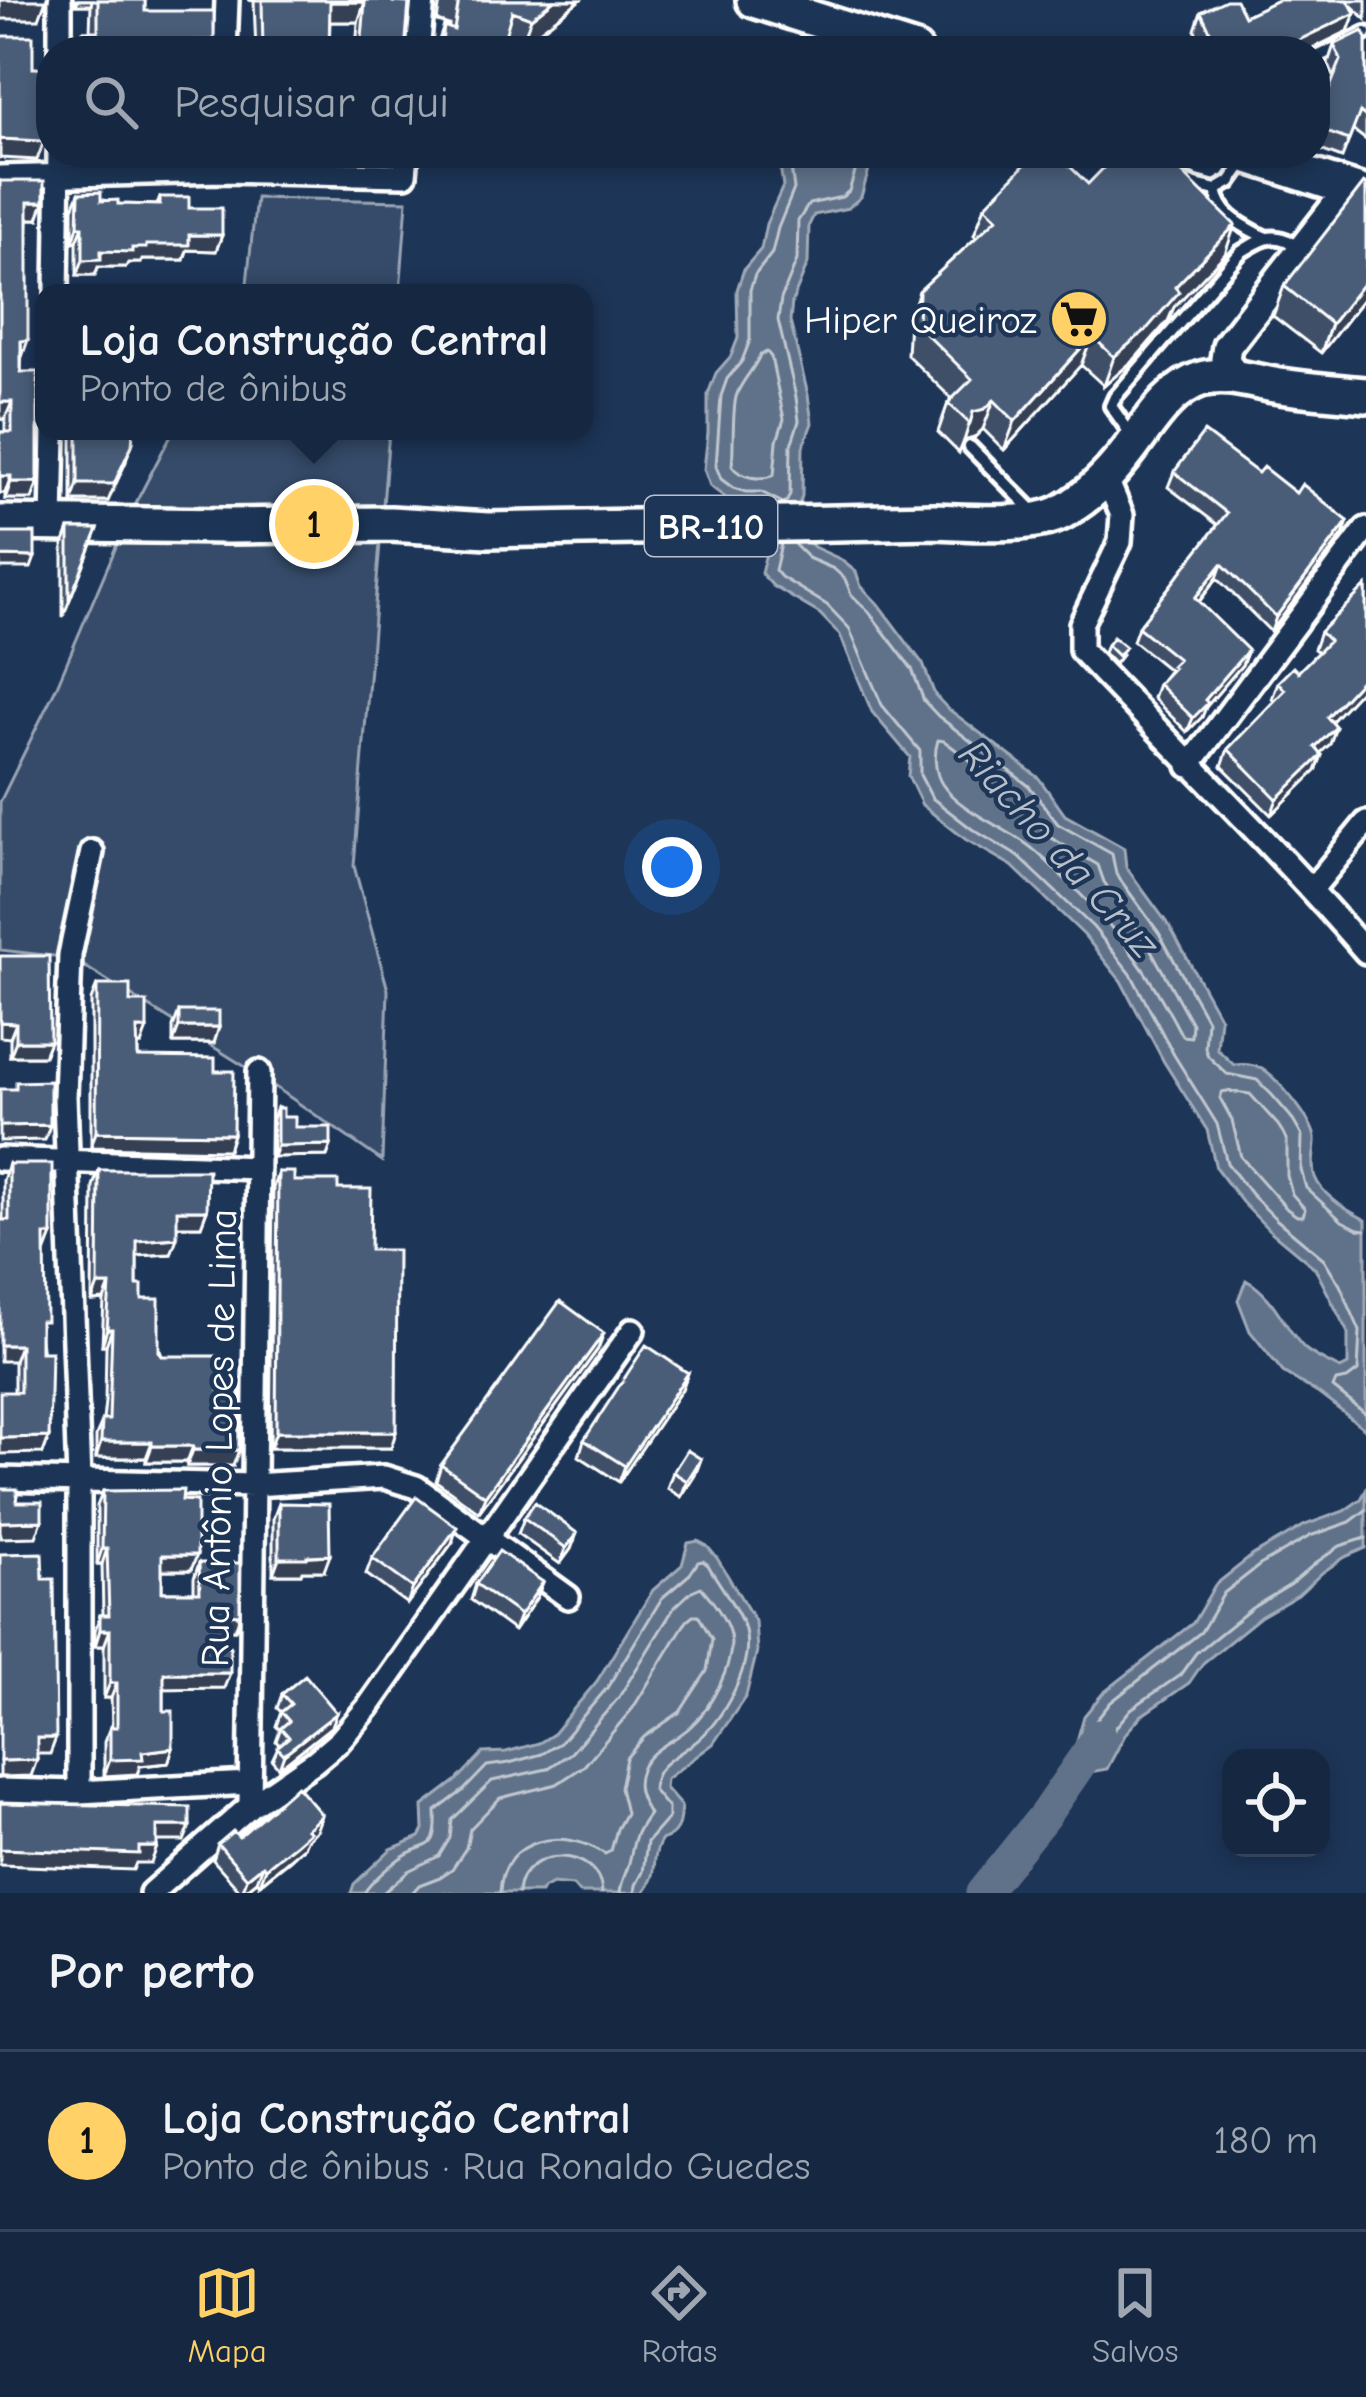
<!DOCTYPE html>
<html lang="pt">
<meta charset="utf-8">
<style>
:root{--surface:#162841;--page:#23344c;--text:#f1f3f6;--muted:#9ea6b1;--line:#35445a;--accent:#ffd166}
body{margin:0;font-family:"Comic Neue",sans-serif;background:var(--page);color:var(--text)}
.controls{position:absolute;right:36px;bottom:36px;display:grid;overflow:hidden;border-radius:24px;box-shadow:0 6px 18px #0003}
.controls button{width:108px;height:108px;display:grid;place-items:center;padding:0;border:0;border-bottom:3px solid var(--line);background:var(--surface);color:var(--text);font:60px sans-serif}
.you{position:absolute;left:672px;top:867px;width:42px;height:42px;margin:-30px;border:9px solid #fff;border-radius:50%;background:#1a73e8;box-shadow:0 0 0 18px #1a73e833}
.badge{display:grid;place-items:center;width:78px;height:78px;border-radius:50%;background:var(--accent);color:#111;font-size:39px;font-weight:700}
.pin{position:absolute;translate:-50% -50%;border:6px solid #fff;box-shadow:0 3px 12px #0006}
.popup{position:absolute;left:35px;top:284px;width:558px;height:156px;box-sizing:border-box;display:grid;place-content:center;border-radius:24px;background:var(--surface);filter:drop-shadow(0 3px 9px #0005);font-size:39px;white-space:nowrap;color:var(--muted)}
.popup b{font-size:45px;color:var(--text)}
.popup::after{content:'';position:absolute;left:50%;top:100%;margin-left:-24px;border:24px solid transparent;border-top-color:var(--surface)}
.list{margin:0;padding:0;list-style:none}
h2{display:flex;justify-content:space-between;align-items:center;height:156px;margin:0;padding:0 48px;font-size:51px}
h2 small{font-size:39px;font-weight:400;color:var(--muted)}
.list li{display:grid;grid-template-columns:78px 1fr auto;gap:36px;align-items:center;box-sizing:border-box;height:180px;padding:0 48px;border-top:3px solid var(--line)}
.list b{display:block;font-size:45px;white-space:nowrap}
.list p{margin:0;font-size:39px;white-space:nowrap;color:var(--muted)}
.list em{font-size:39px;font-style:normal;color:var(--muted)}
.icon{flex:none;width:66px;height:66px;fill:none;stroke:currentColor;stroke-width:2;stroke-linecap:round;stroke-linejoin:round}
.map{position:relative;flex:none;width:1366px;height:1893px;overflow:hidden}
.search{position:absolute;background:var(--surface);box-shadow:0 6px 18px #0003;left:36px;right:36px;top:36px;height:132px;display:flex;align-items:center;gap:30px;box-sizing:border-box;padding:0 42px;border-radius:48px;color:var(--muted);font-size:45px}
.sheet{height:336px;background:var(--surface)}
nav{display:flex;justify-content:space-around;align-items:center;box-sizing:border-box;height:168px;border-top:3px solid var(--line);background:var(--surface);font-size:33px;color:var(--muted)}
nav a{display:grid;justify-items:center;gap:6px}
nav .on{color:var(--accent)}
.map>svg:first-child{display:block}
</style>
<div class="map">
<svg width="1366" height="1893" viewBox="0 0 1366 1893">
<rect width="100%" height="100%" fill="#1d3557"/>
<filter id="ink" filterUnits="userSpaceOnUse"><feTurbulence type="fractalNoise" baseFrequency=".00833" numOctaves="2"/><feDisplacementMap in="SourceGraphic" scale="24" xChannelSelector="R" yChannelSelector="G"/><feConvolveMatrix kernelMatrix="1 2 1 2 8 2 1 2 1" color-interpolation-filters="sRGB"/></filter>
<g filter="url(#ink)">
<path fill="#364b69" stroke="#9aa5b4" stroke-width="3" d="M256,198L407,201L400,293H246Z
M173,431H389L354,866L388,990L382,1161L252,1071L71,958L0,950V802L56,688L130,514Z"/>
<path fill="#617289" stroke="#a0aab8" stroke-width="3" d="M778,153H874L861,197L848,208L814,215L809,225L808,263L792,302L790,321L808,395L812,423L803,447L802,496L796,514L802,535L814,547L840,559L856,572L861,586L878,604L923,664L935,695L947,708L1038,777L1065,815L1124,848L1126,867L1170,927L1220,1018L1217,1049L1234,1065C1244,1064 1253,1064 1262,1069C1279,1080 1312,1119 1315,1138C1316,1150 1310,1165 1315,1177C1322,1196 1348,1211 1366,1220V1430L1319,1394L1283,1372L1250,1331L1238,1300L1246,1280C1276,1297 1283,1327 1305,1349C1315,1357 1329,1363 1340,1369L1348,1365V1333L1315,1268L1269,1230L1242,1202L1216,1168L1207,1130L1164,1062L1121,981L1084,935L1012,866L965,839L922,805L908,776L910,757L872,712L840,635L820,614L773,586L761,573L776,514L758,503L744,504L727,499L710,486L704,469L708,433V394L716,373L731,356L738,338L737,290L744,269L761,249L766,224L783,186Z
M1366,1490V1548L1345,1557L1323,1572L1298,1595L1260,1617L1203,1663L1189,1683L1141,1716L1126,1733L1107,1769L1079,1774L1064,1769L1072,1759L1084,1716L1103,1693L1193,1623L1215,1585L1253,1555L1305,1525L1344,1511L1361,1499Z
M698,1541L707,1546L717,1558L755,1621L757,1651L746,1696L713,1744L666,1779L665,1788L681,1806C680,1815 680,1827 673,1834C664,1843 664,1833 658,1847C650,1867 661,1870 643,1893H579L573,1886L552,1884L543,1889L541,1893H351L354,1884L391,1849L420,1837L424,1830L423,1806L456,1781L483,1753L506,1752L539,1743L552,1735L597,1681L653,1590L682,1565L688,1543Z"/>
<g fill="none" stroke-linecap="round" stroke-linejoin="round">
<path stroke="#c0c7d0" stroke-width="3" d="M789,153L794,189L778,228L772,253L755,275L750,290V340L742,361L727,379L721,396L716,466L721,479L733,488L746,492H761L783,503L787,501L790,494L791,445L799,421L796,397L778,320L781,299L797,260L798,221L809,204L842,197L849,191L861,153
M767,352L771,357L784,419L777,441L774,475C761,481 740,478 732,466C734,446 732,414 736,397C740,382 754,370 760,355Z
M793,543L808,558L834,569L845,579L851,594L869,612L912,669L924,701L938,716L1029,786L1058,824L1112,854L1116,874L1159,933L1207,1020L1205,1048L1208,1056L1227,1074L1257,1080L1272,1095L1291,1117L1302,1136L1301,1170L1306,1188L1342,1221L1358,1229L1366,1230
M781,544L775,570L781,577L827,605L849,628L882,705L920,751V775L932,798L972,829L1019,857L1093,927L1131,974L1174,1055L1217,1124L1227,1163L1251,1194L1277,1220L1324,1259L1340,1285L1360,1331L1358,1371L1347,1379L1336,1381L1333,1388L1366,1414
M938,740L944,741L1019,796L1048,836L1098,865L1104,882L1146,941L1192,1024L1191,1037L1182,1036C1148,970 1120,932 1066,880C1053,868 1040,853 1025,843C1000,825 959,810 942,784C934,772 934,752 938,740Z
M1227,1091L1250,1094L1278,1125L1287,1139V1176L1292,1194L1305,1209L1303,1216H1297L1287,1209L1241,1157L1232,1120L1220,1098L1222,1092Z
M1366,1510L1350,1522L1310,1536L1260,1565L1224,1593L1201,1632L1111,1702L1095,1722L1087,1752L1088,1757L1093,1759L1100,1757L1116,1727L1131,1709L1180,1675L1196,1653L1252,1608L1290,1585L1317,1562L1340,1546L1366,1538
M364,1893C371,1882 388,1867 399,1859C425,1839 438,1857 436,1811L464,1790L487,1766L509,1763L542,1754L560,1743L607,1688L662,1598L690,1574L698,1562L703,1561L708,1565C718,1583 740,1611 745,1630C754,1666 722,1723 693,1744C674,1758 654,1765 653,1790L668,1808V1818L647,1842L643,1872L636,1885L635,1893
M383,1893L408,1871L439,1856L450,1838L452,1820L492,1781L547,1769L571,1753L619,1697L674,1608L692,1591L701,1587C711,1598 727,1620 730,1635C736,1663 710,1709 690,1727C674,1742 649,1749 641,1770C634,1787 641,1800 649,1814C633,1836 635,1838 629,1863C626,1874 621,1881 620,1893
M412,1893L419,1885L440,1877L452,1869L466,1848L470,1829L500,1798L557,1784L584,1766L633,1708L687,1620L693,1615H698L712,1639L707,1671L680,1712L644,1737L626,1758L620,1788L626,1813L617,1829L611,1851L605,1854C565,1827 502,1836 500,1893
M518,1893C521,1845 600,1845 602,1893"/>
<path stroke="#617289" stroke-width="33" d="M982,1893L1044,1816L1099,1736"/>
<defs>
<path id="service" d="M1315,58L1366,33
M1176,153L1173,170C1183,184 1200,186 1216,190L1230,182L1247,158
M1216,190C1221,217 1242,225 1264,237
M1132,436L1111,406L1115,397L1241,252C1263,238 1277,229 1299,249
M970,447L1037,515"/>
<path id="minor" d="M60,51V0
M225,51L227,0
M418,51L423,0
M0,177L221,171L405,175L407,153
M57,293L59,153
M1106,477L1122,515L1120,542L1081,624V650C1176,751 1276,847 1366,952
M52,523L54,431
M1189,766L1366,529
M1312,889L1366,823
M0,1159L258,1168
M0,1479L253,1485L384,1477L416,1487L568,1597
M0,1790L79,1792L250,1783
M79,1792V1480L65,1097L70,955L92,852
M250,1806L259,1072
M151,1893L250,1806L314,1762L339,1741L368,1707L633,1330"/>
<path id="tertiary" d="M1234,376L1225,359L1227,346L1349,189"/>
<path id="primary" d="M754,0L915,51
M1240,153L1366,194
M0,523L228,526L391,524L488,530L934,521C968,522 1032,528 1062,512C1095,494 1120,464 1141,434C1156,413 1175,387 1201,379C1225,372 1250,381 1274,385C1304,390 1335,392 1366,395"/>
</defs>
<use href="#service" stroke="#fff" stroke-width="20"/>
<use href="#minor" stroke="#fff" stroke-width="30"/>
<use href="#tertiary" stroke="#fff" stroke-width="36"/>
<use href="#primary" stroke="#fff" stroke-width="42"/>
<use href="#service" stroke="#1d3557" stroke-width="10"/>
<use href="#minor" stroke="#1d3557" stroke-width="21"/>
<use href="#tertiary" stroke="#1d3557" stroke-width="27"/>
<use href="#primary" stroke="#1d3557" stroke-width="33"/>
</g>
<path fill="#405068" stroke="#fff" stroke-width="3" d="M76,0H145V11L214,40L210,51H75L83,31H90L91,5H76Z
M248,0H393L405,51H356L358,22H330L329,51H337H256L254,1Z
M440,0H580L521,45L504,40L501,51H435L444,26L449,28V25L437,21Z
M1278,0H1366V19L1351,5L1355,13L1348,31L1307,51H1198L1201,44L1195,30L1201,12L1244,16Z
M1366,37V140L1353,130L1342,158L1315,148V91L1327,95L1334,77L1328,63L1334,45Z
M0,181L38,219H28L21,372L38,482L32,499H5V493H0V432H5V419H0Z
M1088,184L1225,254L1174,307L1168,321L1135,359L1104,386L1081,365L1004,450L983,429L974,438L964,441L959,453L938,432L948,403L952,399L907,355L909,320L919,291L977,237L974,235L985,206Z
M1366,184V302L1363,299L1321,353L1273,316L1284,286Z
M79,193L118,204L157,205L160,197L189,208L222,235L216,251L187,250L184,260H142L141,263H128L126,267H98L95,275H77V241L73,242V208Z
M72,431H133L126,462L108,501H72Z
M1174,472L1258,473L1348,521L1343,535L1271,632L1217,578L1199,602L1248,650L1242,665L1206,707L1202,717L1187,732L1153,698L1158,684L1169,670L1133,641L1138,627L1218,525L1168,487Z
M69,529H98L63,617V545Z
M1366,586V697L1360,691L1331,722L1330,744L1320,753L1322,755L1316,771L1271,815L1222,766L1228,749L1274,701L1272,699L1278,682L1298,672L1318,652L1314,649L1320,632Z
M1107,645L1122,655L1115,664L1104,653Z
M0,956L50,1041L44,1056H10V1038Z
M97,985L130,1002L141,1045H138V1057L215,1071L233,1134L228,1150L91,1147V1000Z
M179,1011L219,1027L214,1043H173V1027Z
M277,1108L283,1117L295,1127L331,1145L327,1156L273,1157V1119Z
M9,1164L52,1235L45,1251L40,1337L49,1437L43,1453L14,1392V1361L3,1220V1180Z
M99,1170L207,1210L201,1226H177L171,1254L137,1256V1285L162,1356L219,1390L233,1466H187V1462H146V1458H96V1436L103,1420L105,1402L106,1345H102L104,1300L92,1301L93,1186Z
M278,1172L294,1181L338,1189L370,1250L391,1448H270L273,1188Z
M598,1349L479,1512L436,1481L441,1465Z
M688,1373L682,1389L619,1482L579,1456L584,1440Z
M701,1459L695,1475L681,1497L667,1488L673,1472Z
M103,1491L182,1500L191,1570H162V1592H194V1578L199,1563L240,1615L235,1630H225L224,1688H164V1711L173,1748L168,1763L140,1766L137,1774L104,1776V1742L110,1727H112L111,1698H104V1646H95V1630L100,1615H103L102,1564H97V1506Z
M279,1503L324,1571H302L301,1574H273V1519Z
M524,1518L577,1533L571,1549L560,1564L518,1534Z
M452,1543L407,1604L366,1574L372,1558Z
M543,1582L537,1597L514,1631L471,1600L476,1584Z
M282,1694L332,1726L279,1768L272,1760L279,1745L276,1741L280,1730L276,1726L281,1712L277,1708Z
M316,1831L307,1840L304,1847L290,1860L260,1884L257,1881L242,1893L213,1860L218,1844L239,1837Z"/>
<path fill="#344155" stroke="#fff" stroke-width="3" d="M0,0H46L39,19H0Z
M78,0H92L91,5H76Z
M554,0H580L521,45L531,18Z
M330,2H365L358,22H323Z
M1355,13L1348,31L1307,51H1276Z
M214,40L210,51H164L168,41Z
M0,139L44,141L37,160L0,158Z
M351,153H393L391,160L349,159Z
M28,202H44L38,219H22Z
M1235,225L1225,254L1174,307L1168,321L1135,359L1104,386L1114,357L1175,287Z
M78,226H83L77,241L73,242Z
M189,235H222L216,251L187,250L184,260H142L141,263H128L126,267H98L95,275H77L83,260L101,251L132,248Z
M1366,280V291L1363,299L1321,353L1331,324Z
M1092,336L1081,365L1004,450L1015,421Z
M28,340L22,357L21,341Z
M994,400L983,429L974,438L964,441L973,412Z
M0,402H12L5,419H0Z
M132,445L108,501H72L78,484Z
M0,476H11L5,493H0Z
M11,482H38L32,499H5Z
M1348,521L1343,535L1271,632L1276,617Z
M0,556L35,557L31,568H0Z
M1222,564L1217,578L1190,613L1195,598Z
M1248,650L1242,665L1206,707L1202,717L1187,732L1193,718L1205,700Z
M1366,675L1360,691L1321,733L1327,717Z
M1336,727L1330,744L1309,764L1315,747Z
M1322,755L1316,771L1271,815L1277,799Z
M0,1022L16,1023L10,1038L0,1037Z
M179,1027H219L214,1043H173Z
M137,1029H147L141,1045H132Z
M16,1041H50L44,1056H10Z
M50,1125L45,1140L0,1141V1126Z
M96,1132L233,1134L228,1150L91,1147Z
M331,1145L327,1156L273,1157L277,1146Z
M177,1210H207L201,1226H171Z
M45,1235H52L46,1251H39Z
M177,1238L171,1254L131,1256L137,1241Z
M98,1285H110L104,1300L92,1301Z
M107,1329H112L106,1345H102Z
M604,1333L598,1349L479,1512L485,1496Z
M0,1345H20L14,1361H0Z
M688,1373L682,1389L619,1482L625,1466Z
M276,1432H396L391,1448H270Z
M49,1437L43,1453L0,1454V1438Z
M101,1442H152L146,1458H96Z
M152,1446H193L187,1462H146Z
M193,1450H239L233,1466H187Z
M701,1459L695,1475L681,1497L687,1481Z
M42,1521L36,1537L0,1538V1522Z
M457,1527L452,1543L407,1604L413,1588Z
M577,1533L571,1549L560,1564L566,1548Z
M102,1549H107L102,1564H97Z
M162,1555H197L191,1570H156Z
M330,1555L324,1571H302L301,1574H273L279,1558Z
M543,1582L537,1597L514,1631L520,1615Z
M225,1614L240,1615L235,1630H220Z
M100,1630H110L104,1646H95Z
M164,1673H230L224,1688L158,1689Z
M110,1683H117L111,1698H104Z
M337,1713L332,1726L279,1768L284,1754Z
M37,1738H56L50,1754H31Z
M173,1748L168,1763L140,1766L137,1774L104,1776L110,1760L142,1752Z
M37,1760L31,1776L0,1777V1761Z
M322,1815L316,1831L307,1840L304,1847L260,1884L266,1868Z
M157,1826H190L184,1841H151Z
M139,1847H157L151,1863H136L133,1870L0,1865V1849Z
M263,1865L257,1881L242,1893L247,1878Z"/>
<path fill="#4a5d79" stroke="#fff" stroke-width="3" d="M98,0H145V11H214V40L168,41V51H82L83,31H98Z
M262,0H393V2L409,3L405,51H361L365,2H330L329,51H337H263Z
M459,0H554L531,18L512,11L502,47L489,42L487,51H441L444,26L454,30Z
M1226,0H1236L1244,16L1278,0H1348L1355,13L1276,51H1208L1203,39L1212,35L1201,12Z
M1363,31L1366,37V117L1360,112L1349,140L1315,128V91L1327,95L1341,60L1334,45Z
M0,36H33V68H44V141L0,139Z
M1036,153H1056L1088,184L1118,153H1162L1235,225L1175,287L1179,292L1146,330L1114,357L1092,336L1015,421L994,400L985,409L973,412L970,424L948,403L972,379L918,326L919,291L997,218L985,206Z
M0,181H44V202H28V340L21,341V372H38V482H11V476H0V432H12V402H0Z
M1364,183L1366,184V280L1331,324L1284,286Z
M101,192V201L118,200V204L160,205V197H189V208H222V235H189V245H146V248H132V252L101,251V259L83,260V226H78L79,193Z
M78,431H133L132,445L114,484H78Z
M1204,432L1258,473L1263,467L1296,493L1302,484L1348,521L1276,617L1222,564L1195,598L1248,650L1205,700L1208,703L1193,718L1158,684L1173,668L1171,666L1178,659L1138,627L1227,513L1174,472Z
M69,529H98L69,601Z
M0,533H35V557L0,556Z
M1366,586V675L1327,717L1336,727L1315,747L1322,755L1277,799L1228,749L1285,690L1278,682L1293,667L1298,672L1329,641L1320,632Z
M1113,637L1125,647L1118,656L1107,645Z
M0,956H49L50,1041H16V1023L0,1022Z
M97,985H130V1002H147V1029H137L138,1057L215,1058V1071H234L233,1134L96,1132Z
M179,1011H219V1027H179Z
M50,1081V1125L0,1126V1089H16V1082Z
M277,1108H283V1117H295V1127H331V1145L277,1146Z
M9,1164H52V1235H45L46,1321H40V1352H51L49,1437L0,1438V1392H20V1345H0V1220H9Z
M99,1170H208L207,1210H177V1238L137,1241V1285H142V1299H159V1352L162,1356H219V1390H239V1450H193V1446H152V1442H101L102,1420H109L112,1329H107L110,1285H98Z
M278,1172H294V1181H338V1189H371L370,1250H397L396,1432H276Z
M560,1301L604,1333L485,1496L441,1465Z
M646,1345L688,1373L625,1466L584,1440Z
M687,1450L701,1459L687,1481L673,1472Z
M0,1489H17V1502H42V1521L0,1522Z
M183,1490L182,1500L197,1501V1555H162V1592H200L199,1563H240V1615L225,1614V1646H230V1673H164V1711H173V1748L142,1752L143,1759L110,1760V1727H117V1683H110V1630H100V1615H109L107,1549H102L103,1491Z
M416,1497L457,1527L413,1588L372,1558Z
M535,1502L577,1533L566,1548L524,1518Z
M279,1503L329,1504L330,1555L307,1556V1558H279Z
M499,1551L543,1582L520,1615L476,1584Z
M42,1553L43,1579H54L56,1738H37V1760L0,1761V1554Z
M305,1675L337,1713L284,1754L277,1747L289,1737L281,1728L289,1721L281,1712L291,1704L282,1694Z
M297,1786L322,1815L307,1829L310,1832L296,1844L266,1868L263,1865L247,1878L218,1844L233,1831L239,1837Z
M0,1803L190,1807V1826H157V1847H139V1854L0,1849Z"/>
</g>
<defs>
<symbol id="supermarket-disc" viewBox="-11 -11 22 22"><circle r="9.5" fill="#ffd166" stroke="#1d3557"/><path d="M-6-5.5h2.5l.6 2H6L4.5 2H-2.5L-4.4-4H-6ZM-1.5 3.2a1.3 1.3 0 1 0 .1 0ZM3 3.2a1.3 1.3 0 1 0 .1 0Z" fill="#111"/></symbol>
</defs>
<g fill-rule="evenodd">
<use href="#supermarket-disc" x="1046" y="286" width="66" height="66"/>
</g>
<g text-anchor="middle" stroke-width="9" stroke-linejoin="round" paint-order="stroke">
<rect fill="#1d3557" stroke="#bbc2cd" stroke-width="3" x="645" y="496" width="132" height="60" rx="9"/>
<g font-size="36" font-weight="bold" fill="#fff">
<text x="711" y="539">BR-110</text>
</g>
<g font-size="39" fill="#fff" stroke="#1d3557" text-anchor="end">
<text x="1037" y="333">Hiper Queiroz</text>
</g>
<g font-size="39" fill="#fff" stroke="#1d3557">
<text transform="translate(218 1438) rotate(-89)" y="14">Rua Antônio Lopes de Lima</text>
</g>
<g font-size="42" font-style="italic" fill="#b8c0ca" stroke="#1d3557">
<text transform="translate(1060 848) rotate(48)" y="15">Riacho da Cruz</text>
</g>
</g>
</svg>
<div class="controls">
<button><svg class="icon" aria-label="locate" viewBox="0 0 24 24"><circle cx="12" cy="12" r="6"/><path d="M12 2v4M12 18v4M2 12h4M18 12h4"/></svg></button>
</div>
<div class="you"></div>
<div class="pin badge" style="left:314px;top:524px">1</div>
<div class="popup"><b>Loja Construção Central</b>Ponto de ônibus</div>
<div class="search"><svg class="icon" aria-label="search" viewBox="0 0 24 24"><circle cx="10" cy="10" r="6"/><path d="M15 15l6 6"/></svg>Pesquisar aqui</div>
</div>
<section class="sheet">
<h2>Por perto<small></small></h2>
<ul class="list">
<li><span class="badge">1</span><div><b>Loja Construção Central</b><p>Ponto de ônibus · Rua Ronaldo Guedes</p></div><em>180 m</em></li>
</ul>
</section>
<nav>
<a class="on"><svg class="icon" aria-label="map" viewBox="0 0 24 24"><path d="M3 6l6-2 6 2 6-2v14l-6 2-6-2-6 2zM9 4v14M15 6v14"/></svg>Mapa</a>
<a><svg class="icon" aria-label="directions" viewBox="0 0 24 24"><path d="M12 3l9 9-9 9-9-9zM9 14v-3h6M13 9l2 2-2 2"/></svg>Rotas</a>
<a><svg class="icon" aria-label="saved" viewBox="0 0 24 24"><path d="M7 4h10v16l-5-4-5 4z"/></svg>Salvos</a>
</nav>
